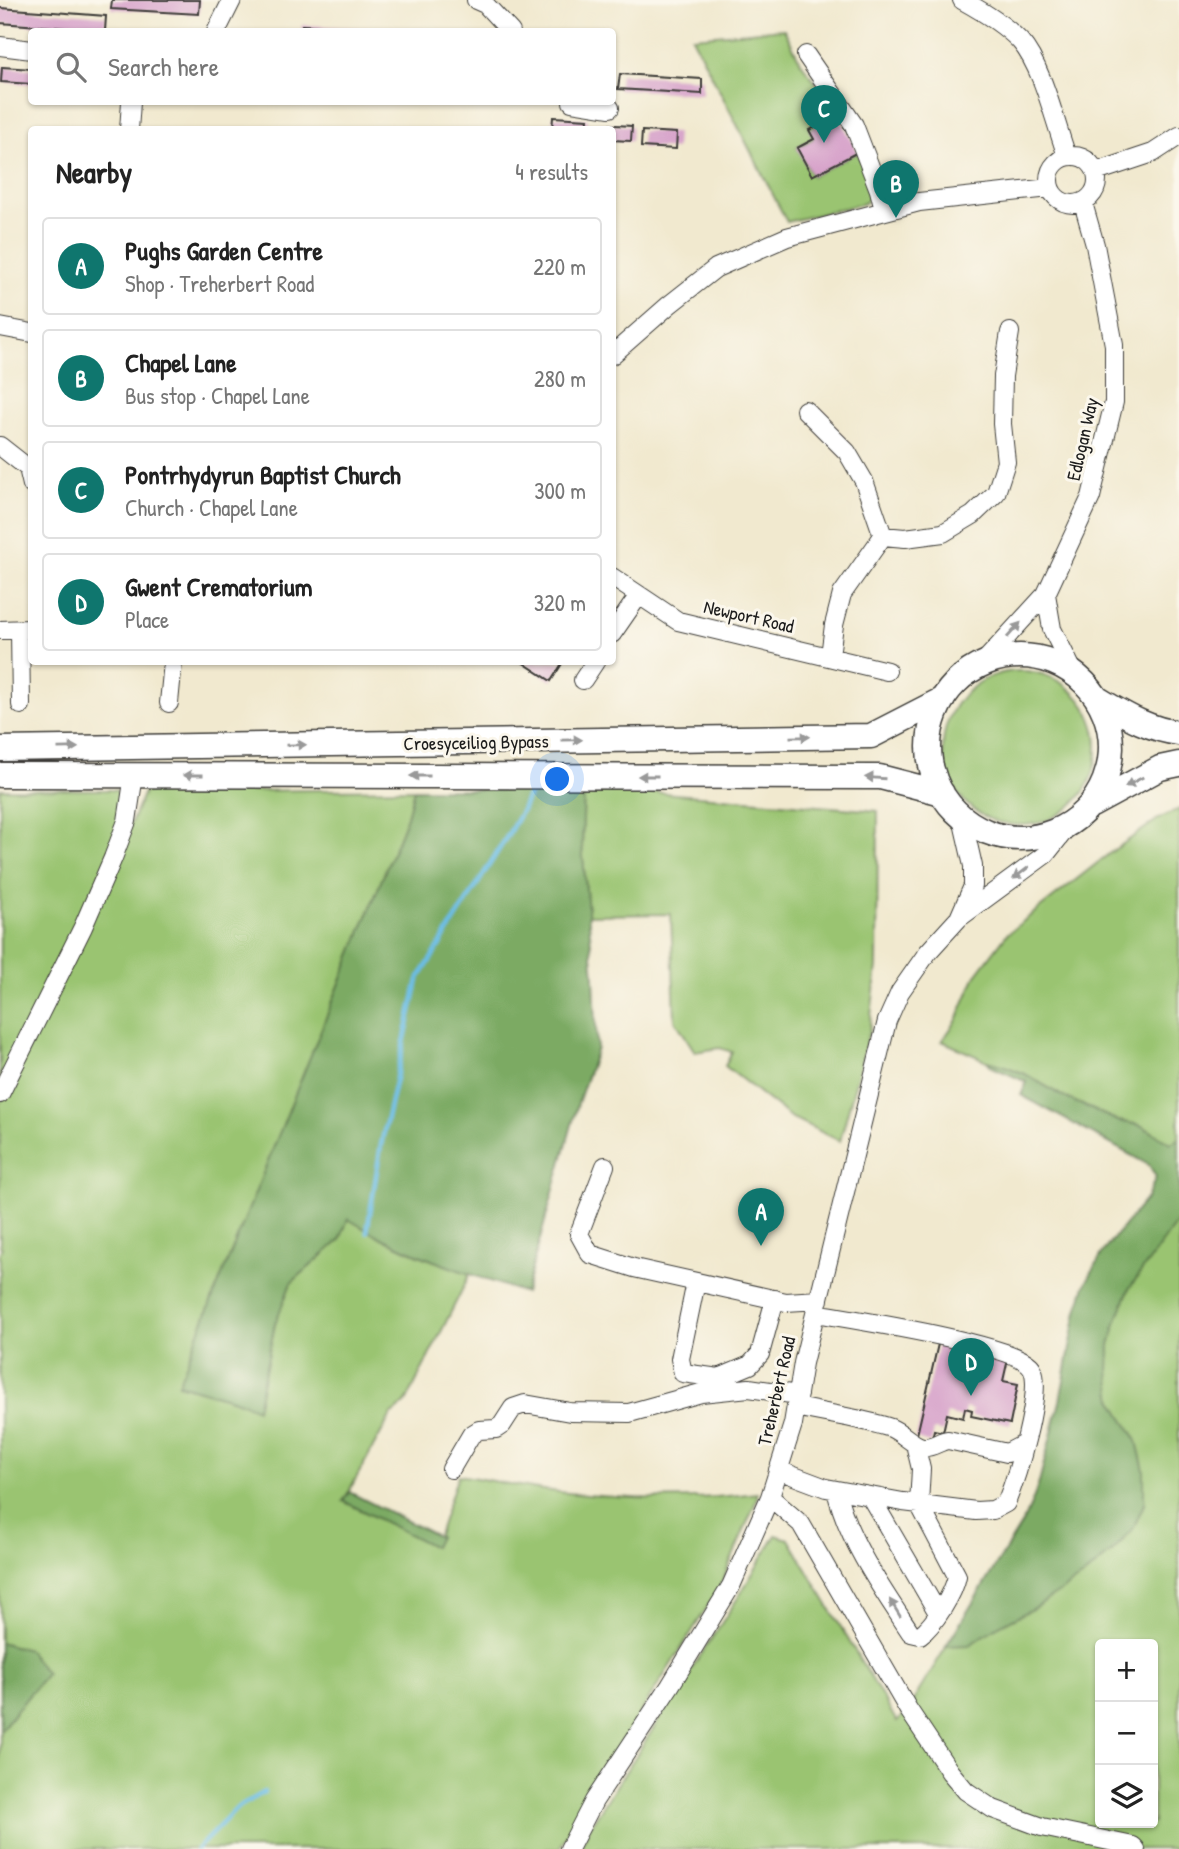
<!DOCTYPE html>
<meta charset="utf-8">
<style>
:root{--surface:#fff;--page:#f2f2f2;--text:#222;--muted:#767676;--line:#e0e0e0;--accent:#0f766e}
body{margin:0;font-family:"Patrick Hand",sans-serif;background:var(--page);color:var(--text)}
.controls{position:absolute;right:21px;bottom:21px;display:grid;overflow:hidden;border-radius:7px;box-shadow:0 2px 5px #0004}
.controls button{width:63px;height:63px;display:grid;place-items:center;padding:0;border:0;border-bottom:2px solid var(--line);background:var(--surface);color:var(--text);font:35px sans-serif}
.you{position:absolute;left:558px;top:780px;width:24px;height:24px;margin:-18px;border:5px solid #fff;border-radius:50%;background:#1a73e8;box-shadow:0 0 0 10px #1a73e833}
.badge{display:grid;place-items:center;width:46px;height:46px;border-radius:50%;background:var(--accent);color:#fff;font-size:23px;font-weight:700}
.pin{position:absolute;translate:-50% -58px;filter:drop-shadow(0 2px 4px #0008)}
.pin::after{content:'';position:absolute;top:37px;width:24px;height:21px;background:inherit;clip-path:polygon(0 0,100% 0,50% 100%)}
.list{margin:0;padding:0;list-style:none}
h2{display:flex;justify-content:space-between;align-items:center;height:91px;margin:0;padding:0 28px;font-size:30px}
h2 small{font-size:23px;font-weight:400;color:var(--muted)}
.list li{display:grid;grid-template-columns:46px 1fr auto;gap:21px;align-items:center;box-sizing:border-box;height:98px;margin:0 14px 14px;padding:0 14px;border:2px solid var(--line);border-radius:7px}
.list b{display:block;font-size:26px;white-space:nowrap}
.list p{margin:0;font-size:23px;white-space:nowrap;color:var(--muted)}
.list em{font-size:23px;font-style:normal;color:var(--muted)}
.icon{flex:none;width:38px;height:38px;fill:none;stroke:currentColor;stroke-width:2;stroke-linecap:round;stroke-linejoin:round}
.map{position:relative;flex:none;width:1179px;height:1849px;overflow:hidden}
.search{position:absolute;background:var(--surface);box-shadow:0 2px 5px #0004;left:28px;top:28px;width:588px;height:77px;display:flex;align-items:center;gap:18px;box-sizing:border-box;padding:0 24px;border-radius:7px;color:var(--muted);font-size:26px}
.panel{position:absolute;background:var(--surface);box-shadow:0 2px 5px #0004;left:28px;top:126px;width:588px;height:539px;border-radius:7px}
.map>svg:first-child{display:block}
</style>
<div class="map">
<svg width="1179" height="1849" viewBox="0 0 1179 1849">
<rect width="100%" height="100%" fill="#fbf7ec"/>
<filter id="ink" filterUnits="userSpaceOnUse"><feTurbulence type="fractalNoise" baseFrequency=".0143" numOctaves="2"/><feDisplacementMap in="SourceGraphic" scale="14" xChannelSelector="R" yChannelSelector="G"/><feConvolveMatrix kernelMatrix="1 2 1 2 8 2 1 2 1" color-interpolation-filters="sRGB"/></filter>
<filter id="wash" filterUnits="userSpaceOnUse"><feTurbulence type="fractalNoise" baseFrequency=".00686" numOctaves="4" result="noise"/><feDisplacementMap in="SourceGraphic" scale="28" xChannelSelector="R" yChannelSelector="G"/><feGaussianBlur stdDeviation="1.57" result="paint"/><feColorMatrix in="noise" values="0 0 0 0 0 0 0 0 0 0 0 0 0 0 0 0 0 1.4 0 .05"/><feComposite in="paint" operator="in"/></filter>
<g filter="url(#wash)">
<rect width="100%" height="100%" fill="#f1e9cf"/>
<path fill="#9ac471" stroke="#5b7046" stroke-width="2" fill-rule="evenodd" d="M784,29L800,61L833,106L816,116L820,125L810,130L814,139L797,147L812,176L858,152L872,191L870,198L865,203L787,222L692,37Z
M943 748a77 77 0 1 1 154 0a77 77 0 1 1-154 0Z
M0,789L116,790L124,805L107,862L0,1078Z
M414,789L407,817L179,1384L232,1399L257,1408L275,1324L291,1283L340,1240L348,1218C385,1244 427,1259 470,1274L406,1402L391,1415L344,1500L434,1547L458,1475C491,1480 525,1488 559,1492C625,1500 692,1501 758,1493L755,1504L720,1587L601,1775L559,1849H0V1731L46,1674L28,1650L0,1642V1252L2,1247L0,1246V1103L74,957L144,792Z
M584,790L639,791L878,811L877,967L869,1032L840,1141L790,1117L725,1066L732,1052L720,1048L695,1052L675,1020L671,914L588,915L582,845Z
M1179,809V1138L1171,1143L1140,1125L1118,1121L1064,1097L1025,1074L1005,1066L987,1061L942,1041L957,1020L976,975L1007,934L1110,853L1158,819Z
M1179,1199V1849H580L589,1828L739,1596L776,1535L789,1539L897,1722L908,1709L1037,1499L1115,1294ZM1100,1644H1153V1823H1100Z"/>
<path fill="#7baa63" stroke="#4c6340" stroke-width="2" d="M414,789L584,790L582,845L594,977L597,1048L578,1103L525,1293C464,1272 403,1253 348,1219L340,1240L291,1283L275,1324L257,1409L232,1399L178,1384L407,817Z
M987,1061L1005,1066L1025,1074L1064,1097L1118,1121L1140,1125L1171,1143L1179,1138V1219L1129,1289L1118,1316L1110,1345L1109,1371L1113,1401L1137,1441L1144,1470V1504L1133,1529L1114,1550L1084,1576L1036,1607L999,1626L969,1645L946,1646L1026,1517L1038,1486L1060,1401L1077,1311L1086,1283L1104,1250L1147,1198L1156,1177L1149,1165L1021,1095L1027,1082L992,1067Z
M349,1492L439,1537L434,1547L343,1501Z
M0,1642L28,1650L46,1674L0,1731Z"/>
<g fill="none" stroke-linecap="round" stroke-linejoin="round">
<path stroke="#6abde6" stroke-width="4.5" d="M367,1232L381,1145L418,980L506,838L522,810L531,789
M197,1849L238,1807L264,1792"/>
</g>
<g id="blocks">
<path fill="#d7a3ca" d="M112,0H200L199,14L111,9Z
M0,8L106,16L105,31L0,23Z
M302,25L377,29V32H301Z
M2,67L32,69V84L1,82Z
M620,74L702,79V94L618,89Z
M833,106L858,152L812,176L797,148L814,139L809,130L820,125L816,116Z
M553,117L588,119L587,130H552Z
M597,124L632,126L631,141L612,140V130H597Z
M642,131L677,133L676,149L641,147Z
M522,662H563L551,681Z
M938,1344L1008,1359L1003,1381L1018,1384L1010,1424L971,1416L972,1410L965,1408L963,1418L947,1414L943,1432L934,1430L931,1443L916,1439Z"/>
</g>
</g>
<g filter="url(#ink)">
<use href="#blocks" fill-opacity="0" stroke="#3c3b37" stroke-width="2"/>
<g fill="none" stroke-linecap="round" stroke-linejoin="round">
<defs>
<path id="minor" d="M476,0L485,4L511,32
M962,0C982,11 1004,24 1020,41C1043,67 1055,123 1067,156
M216,32L232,0
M0,46L32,50
M806,55L854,125L879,190L884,210
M572,102L610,108
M129,130L131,102
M1049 180a24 24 0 1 1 48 0a24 24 0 1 1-48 0Z
M1096,172L1153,153L1179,136
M0,327L32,333
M612,355L669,305L716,268L787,237L919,202L1050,188
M805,410L847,452L864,481L883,536
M0,446L28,468L32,485
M612,577L678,621L887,671
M1046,594L1052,629L1074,673
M0,630L31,629
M20,630L21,705
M612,634L639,595
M830,656L834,625L842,594L883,536L905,538L943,533L973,515L996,493L1006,462L1002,424L1003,376L1010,332
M981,665L1046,594L1091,497L1114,402V345L1095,245L1083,203
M583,680L595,662
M169,703L173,662
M959,918L973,886V866L962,818
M0,1094L83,927L113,858L127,821L134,775
M605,1166L579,1234L590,1254L634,1268L786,1302L819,1300
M696,1282L680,1359L683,1373L719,1378L750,1365L760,1354L775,1299
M796,1407C827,1414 861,1418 891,1428C903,1433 912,1445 923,1447C933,1448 939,1441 948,1440L1007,1453L1024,1444
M451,1469L471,1435L479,1430L496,1429L502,1425L513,1408L525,1404L570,1412L629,1413L701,1393L749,1388L798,1395
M778,1470L826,1488L903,1502L976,1511L993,1510L1006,1503C1016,1479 1044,1390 1032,1368C1020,1345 850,1319 816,1313
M836,1490C848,1541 882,1589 911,1633L920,1635C934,1625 954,1593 957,1576L919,1504L921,1469L915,1444
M870,1496L938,1613
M770,1497L801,1524L908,1709L950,1772L966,1791L993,1809L1042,1827L1133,1846L1136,1849
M569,1849L594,1801L670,1686L731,1586L770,1497L793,1424L803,1363L887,1021L900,992L928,952L959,918L1046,854L1069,825"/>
<path id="highway" d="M929 747a91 91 0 1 1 182 0a91 91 0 1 1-182 0Z
M1098,699C1124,714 1149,730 1179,733
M0,749L871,736L943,699
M0,775L880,777L942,793
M1092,805L1160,768L1179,764"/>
</defs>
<use href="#minor" stroke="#3c3b37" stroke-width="20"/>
<use href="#highway" stroke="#3c3b37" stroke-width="27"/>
<use href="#minor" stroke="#fff" stroke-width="18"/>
<use href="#highway" stroke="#fff" stroke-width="24"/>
</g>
<defs><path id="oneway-solid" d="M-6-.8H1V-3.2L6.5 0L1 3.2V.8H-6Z" transform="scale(1.75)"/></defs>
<g fill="#999">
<use href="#oneway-solid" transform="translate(1014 630) rotate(-48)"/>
<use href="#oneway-solid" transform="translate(800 737) rotate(-1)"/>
<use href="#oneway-solid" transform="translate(572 740) rotate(-1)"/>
<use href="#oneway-solid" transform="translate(296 745) rotate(-1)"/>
<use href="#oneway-solid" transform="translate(68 748) rotate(-1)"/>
<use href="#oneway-solid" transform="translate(193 775) rotate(-180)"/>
<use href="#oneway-solid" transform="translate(420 776) rotate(-180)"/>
<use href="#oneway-solid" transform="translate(648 776) rotate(-180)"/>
<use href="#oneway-solid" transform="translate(875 778) rotate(-176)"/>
<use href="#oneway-solid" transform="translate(1134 782) rotate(152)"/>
<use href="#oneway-solid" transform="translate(1021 873) rotate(143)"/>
<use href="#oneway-solid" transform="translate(895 1608) rotate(-122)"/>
</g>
</g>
<g text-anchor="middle" stroke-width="6" stroke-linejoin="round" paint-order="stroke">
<g font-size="19" fill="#1c1c1c" stroke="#fbf7ec">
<text transform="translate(1082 439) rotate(-77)" y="7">Edlogan Way</text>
<text transform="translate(749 616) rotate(13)" y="7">Newport Road</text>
<text transform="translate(476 742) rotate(-1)" y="7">Croesyceiliog Bypass</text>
<text transform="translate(776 1391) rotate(-77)" y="7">Treherbert Road</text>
</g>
</g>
</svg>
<div class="controls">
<button>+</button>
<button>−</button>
<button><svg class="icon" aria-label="layers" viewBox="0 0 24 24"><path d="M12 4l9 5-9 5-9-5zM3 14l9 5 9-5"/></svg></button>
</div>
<div class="you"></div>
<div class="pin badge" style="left:761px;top:1246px">A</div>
<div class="pin badge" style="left:896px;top:218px">B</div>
<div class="pin badge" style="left:824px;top:143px">C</div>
<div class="pin badge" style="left:971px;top:1396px">D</div>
<div class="search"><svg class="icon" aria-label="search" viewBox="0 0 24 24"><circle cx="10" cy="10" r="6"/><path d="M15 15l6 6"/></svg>Search here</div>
<section class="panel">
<h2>Nearby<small>4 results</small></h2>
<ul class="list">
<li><span class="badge">A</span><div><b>Pughs Garden Centre</b><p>Shop · Treherbert Road</p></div><em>220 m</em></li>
<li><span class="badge">B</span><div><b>Chapel Lane</b><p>Bus stop · Chapel Lane</p></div><em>280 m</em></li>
<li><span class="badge">C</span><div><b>Pontrhydyrun Baptist Church</b><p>Church · Chapel Lane</p></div><em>300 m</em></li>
<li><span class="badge">D</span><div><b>Gwent Crematorium</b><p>Place</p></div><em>320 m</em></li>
</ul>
</section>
</div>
